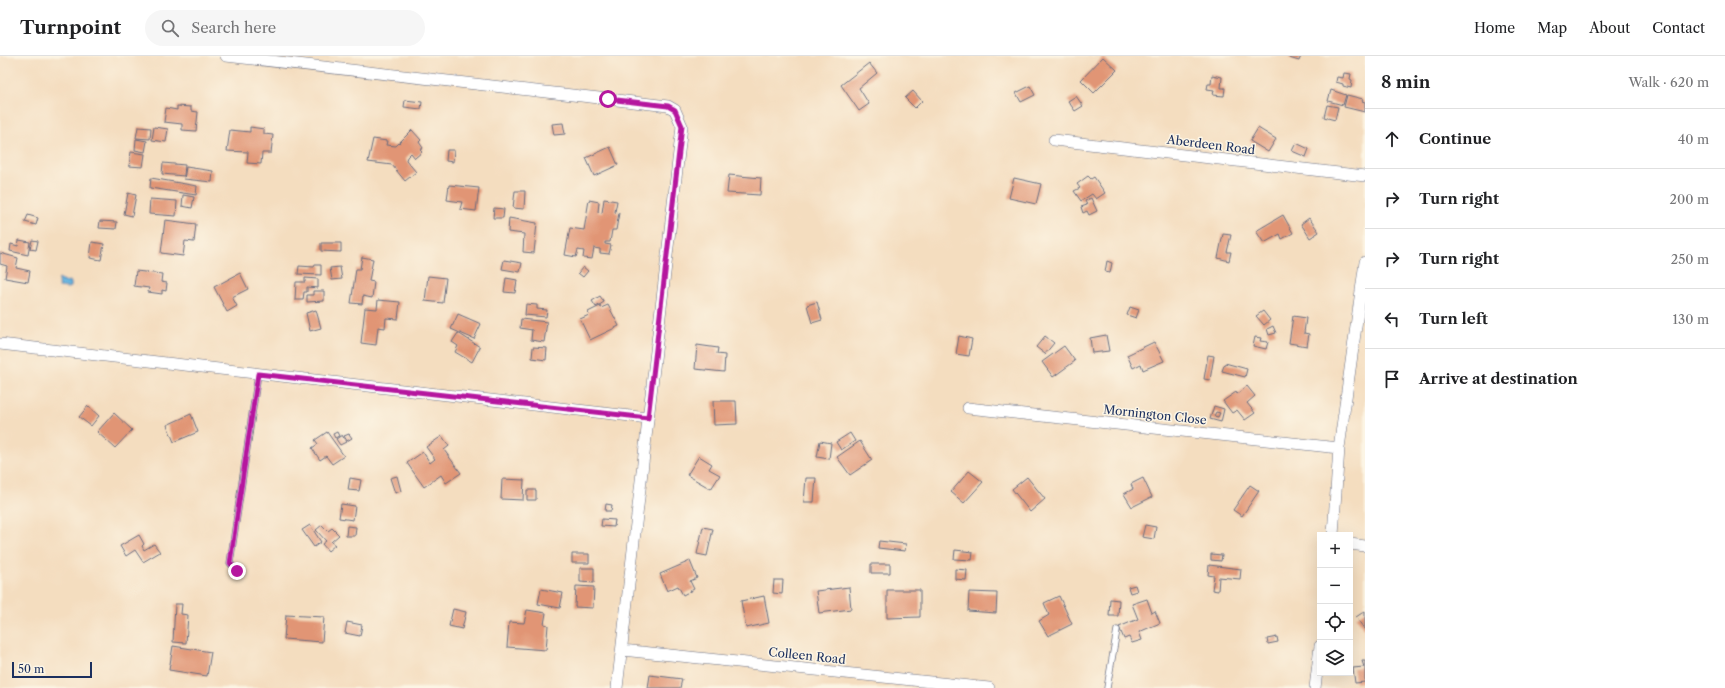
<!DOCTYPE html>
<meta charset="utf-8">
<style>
:root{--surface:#fff;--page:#f6f6f6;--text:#202124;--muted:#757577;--line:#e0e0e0}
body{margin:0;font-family:"Libre Caslon Text",serif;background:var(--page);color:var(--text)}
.controls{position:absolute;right:12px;bottom:12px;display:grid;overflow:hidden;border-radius:0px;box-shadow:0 4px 16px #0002}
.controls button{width:36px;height:36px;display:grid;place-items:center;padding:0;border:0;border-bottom:1px solid var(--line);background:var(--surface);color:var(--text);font:20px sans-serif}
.scale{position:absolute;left:12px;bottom:10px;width:80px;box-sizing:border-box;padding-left:4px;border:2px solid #1b2f5e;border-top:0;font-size:11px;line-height:14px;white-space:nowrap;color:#1b2f5e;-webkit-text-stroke:3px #fcf5e5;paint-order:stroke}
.stop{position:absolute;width:12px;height:12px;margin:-9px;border:3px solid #b5179e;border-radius:50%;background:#fff}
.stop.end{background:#b5179e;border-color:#fff;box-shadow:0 1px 4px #0008}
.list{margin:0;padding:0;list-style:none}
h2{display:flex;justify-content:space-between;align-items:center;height:52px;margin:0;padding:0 16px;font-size:17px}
h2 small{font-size:13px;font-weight:400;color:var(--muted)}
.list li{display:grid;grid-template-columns:26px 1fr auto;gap:12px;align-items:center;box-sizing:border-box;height:60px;padding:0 16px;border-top:1px solid var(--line)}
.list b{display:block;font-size:15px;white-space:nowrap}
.list em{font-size:13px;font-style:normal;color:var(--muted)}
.icon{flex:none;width:22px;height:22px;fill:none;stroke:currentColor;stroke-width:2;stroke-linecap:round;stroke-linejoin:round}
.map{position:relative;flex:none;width:1365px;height:632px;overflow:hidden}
header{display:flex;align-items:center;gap:24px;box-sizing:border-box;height:56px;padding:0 20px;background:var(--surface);border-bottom:1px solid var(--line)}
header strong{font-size:19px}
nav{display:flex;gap:22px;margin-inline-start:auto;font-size:14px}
.search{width:280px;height:36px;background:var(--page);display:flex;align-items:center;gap:10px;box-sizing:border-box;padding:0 14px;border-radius:22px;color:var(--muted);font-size:15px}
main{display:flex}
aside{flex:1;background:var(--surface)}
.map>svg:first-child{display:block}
</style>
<header>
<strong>Turnpoint</strong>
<div class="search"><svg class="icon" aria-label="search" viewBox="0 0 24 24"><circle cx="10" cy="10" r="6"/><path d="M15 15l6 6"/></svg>Search here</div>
<nav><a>Home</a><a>Map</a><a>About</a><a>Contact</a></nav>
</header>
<main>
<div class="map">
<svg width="1365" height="632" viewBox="0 0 1365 632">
<rect width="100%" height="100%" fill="#fcf5e5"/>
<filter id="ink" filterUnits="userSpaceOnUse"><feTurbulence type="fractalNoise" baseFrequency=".025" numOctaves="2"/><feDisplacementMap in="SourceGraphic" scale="8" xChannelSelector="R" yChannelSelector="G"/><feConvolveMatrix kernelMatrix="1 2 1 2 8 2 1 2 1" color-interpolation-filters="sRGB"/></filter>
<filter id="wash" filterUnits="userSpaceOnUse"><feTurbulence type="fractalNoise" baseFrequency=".012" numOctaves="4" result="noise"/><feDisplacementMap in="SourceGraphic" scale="16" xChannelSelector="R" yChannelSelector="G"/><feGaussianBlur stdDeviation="0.9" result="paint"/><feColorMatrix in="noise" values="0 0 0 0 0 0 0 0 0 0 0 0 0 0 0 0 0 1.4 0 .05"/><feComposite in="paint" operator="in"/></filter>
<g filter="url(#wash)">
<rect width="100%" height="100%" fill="#f4ddbf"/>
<path fill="#65b3df" stroke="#40719e" d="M59,223L63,226L70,225L71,227V231L67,232L59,231L58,227Z"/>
<g id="blocks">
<path fill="#e19575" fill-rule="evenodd" d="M1289,0H1301L1299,5L1289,2Z
M1103,1L1117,14L1094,37L1081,24Z
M869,7L877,17L859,32L869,48L859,55L841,29Z
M1344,17L1351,18L1350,23L1352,24L1351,32L1343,30V28L1336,26L1337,21L1343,22Z
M1212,19L1222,21L1221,32H1225L1224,40L1213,39L1214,34L1207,33L1208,28H1211Z
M1030,30L1035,39L1021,46L1016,37Z
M1331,34L1346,39L1343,49L1328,45Z
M913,35L922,45L915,52L905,42Z
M1347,39L1363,43L1362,45L1365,46V56L1344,51Z
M1076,40L1083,50L1075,55L1068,45Z
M405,44L422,46L421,53L404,51Z
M1327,49L1338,51L1335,64L1324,61Z
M177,50L191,51V55L198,56L196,75L182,74V68L164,66L166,52L177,54Z
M563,67L565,78L554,79L552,68Z
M138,71L151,72L150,83L136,82Z
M154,71L168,73L166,86L152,84Z
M250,71L264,73V78L273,79L271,97H262L261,108L247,107L248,96L227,95L230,74L250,76Z
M1258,72L1276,83L1268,96L1250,85Z
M412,74L421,84L419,86L423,92L420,94L422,96L415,102L411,97L407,101L406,104L416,116L405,125L392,109L368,106L373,83L387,85L386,89L396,90Z
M136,83L147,85L145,96L135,94Z
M1296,87L1309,93L1306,101L1292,95Z
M610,91L618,109L594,120L586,102Z
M447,94H454L453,106L446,105Z
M131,96L145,98L143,111L129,110Z
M163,107L185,109L184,120L162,118Z
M186,111L213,115L212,126L184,123Z
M729,119L761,122L760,139L727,137Z
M1088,120L1091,123L1094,121L1105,137L1096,143L1092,138L1081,145L1074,135L1080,132L1077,128Z
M151,122L197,130L196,139L150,132Z
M1014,122L1041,128L1036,148L1009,142Z
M449,129L479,132L476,155L460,153L462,146L447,144Z
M515,135H525L524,153L513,152Z
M128,137L136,139L132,160L124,158Z
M183,139L194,141L192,152L182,150Z
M1091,142L1097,155L1089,159L1087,155L1083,157L1081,151L1087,149L1085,145Z
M150,143L177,145L176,160L149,158Z
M604,143L617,145L615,156L619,157L616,174H612L610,186H605V188L611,189L609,198L600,197V193L594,192L592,203L583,202L584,195L578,194L576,201L565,199L570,172L584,174L589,144L599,146L598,156L602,157Z
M494,152L504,153L503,162H493Z
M28,159L38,162L36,169L25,166Z
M1283,159L1293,177L1282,183L1280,178L1264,187L1256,175Z
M509,162L537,167L534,197L523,196L524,178L508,176Z
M1309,162L1319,176L1310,182L1301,168Z
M165,164L196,168L194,186L185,185L183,200L161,197Z
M100,165L117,166L116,173L99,172Z
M1223,178L1231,179L1227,196H1231L1229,205L1218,202Z
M19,184L30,186L28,199L10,195L11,188L18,190Z
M32,184L38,185L36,194L30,193Z
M92,186L104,188L101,204L90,202Z
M321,187H341V196L321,195Z
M0,197L18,202L16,212L30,215L28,226L5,222L7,210L0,208Z
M362,201L373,203L369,225L374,226L372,242L363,240L362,248L351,247L356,213H360Z
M504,204L522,207L520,216L502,213Z
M1107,205L1112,207L1110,217L1105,216Z
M315,209H321V219L298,218L299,210L314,211Z
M340,211L342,223L332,224L330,212Z
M583,211L588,215L583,221L578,217Z
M136,215L162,218L161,226L167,227L166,235L162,234V238L148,236L149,232L134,230Z
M240,217L248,233L232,241L237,250L227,256L214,231Z
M428,220L446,222L443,247L425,245Z
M305,222L318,223V232L307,231V236H304L303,244H295L296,226H305Z
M506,222L517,224L515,237L504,236Z
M313,235H324V245L307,246V239H313Z
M600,240L604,246L596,251L592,245Z
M378,244L400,246L398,263L386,262L385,272L378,271L376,289L361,287L365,252L377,253Z
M817,246L822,264L812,267L807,249Z
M526,248L537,249V253L547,254L546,261L525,259Z
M608,249L619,270L590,284L580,263L589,259L588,256L600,250L601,252Z
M1130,251L1139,254L1136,262L1127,259Z
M316,254L321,272L310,275L306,257Z
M1263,255L1270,264L1264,269L1256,260Z
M458,258L481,268L474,283L451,273Z
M1293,260L1306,262L1304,277L1309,278L1307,290L1289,287Z
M521,263L547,266L544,286L531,284L532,274L520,272Z
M1273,270L1276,277L1269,279L1267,273Z
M458,277L480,291L472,306L455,296L458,290L452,286Z
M1106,279L1109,295L1092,297L1090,282Z
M959,280L972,283L969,300L956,298Z
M1045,280L1054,287L1045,298L1036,291Z
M1255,281L1261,282L1260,285L1268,286L1266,293L1253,290Z
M1154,286L1164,305L1143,314L1141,308L1133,312L1127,299Z
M697,289L718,292L717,298L725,299L724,316L695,313Z
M1064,290L1075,305L1053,321L1042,306Z
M533,291L547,292L546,304L532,302Z
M1208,299L1214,300L1210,324L1204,323Z
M1225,307L1247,313L1245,321L1222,315Z
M1247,330L1255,340L1247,347L1255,357L1245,364L1237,354L1232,357L1223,345L1236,336L1237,338Z
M713,345H736L737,368L714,369Z
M88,350L99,360L91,370L79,361Z
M1214,350L1224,353L1221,366L1210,363ZM1216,356L1220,357L1218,361L1214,360Z
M114,357L132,374L115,392L97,376Z
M191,358L198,376L174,386L167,369Z
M327,376L344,400L332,408L326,400L320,404L312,392L318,388L315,384Z
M337,376L339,380L335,382L333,378Z
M850,377L855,385L841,394L836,386Z
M349,378L352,382L347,385L344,380Z
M342,379L346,386L340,389L336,383Z
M442,380L449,390L444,394L461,417L446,427L441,419L424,431L407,407L423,396L430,407L435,403L426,391Z
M820,385L831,387L829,403L817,401Z
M860,385L872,404L850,419L837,401Z
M699,400L712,408L709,413L720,419L711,433L687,419Z
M969,415L983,426L964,447L951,436Z
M397,420L401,435L395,437L390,422Z
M1027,421L1045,443L1030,456L1012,433Z
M350,422L361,424L359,435L348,434Z
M806,422H816L814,446H804Z
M1143,422L1152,441L1132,451L1124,438L1133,433L1131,428Z
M502,423L524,424L523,444L501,443Z
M1250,429L1259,435L1242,460L1233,454Z
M527,434H536V444H527Z
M341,448L355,450L353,464L339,462Z
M606,448L612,449L611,455H605Z
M602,463L615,464L614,471L601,470Z
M310,469L321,486L314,491L302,474Z
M322,469L328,475L332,472L339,479L331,486L335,489L328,495L322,488L326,485L316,474Z
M1145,469L1156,471L1154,483L1142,481Z
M347,470L356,471L355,480H346Z
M703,471L713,473L707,500L697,498Z
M139,479L144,488L142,490L144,494L154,488L160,496L143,506L135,494L126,500L120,490Z
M879,485L906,488L905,495L878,492Z
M955,494L973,496L972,504L954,503Z
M572,498H589V507H572Z
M1211,498L1222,499L1221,505L1211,504Z
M690,505L697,522L690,525L694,533L683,539L678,530L667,535L660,518Z
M871,508H890V517H871Z
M1209,509L1241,513L1240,523L1219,521L1218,535L1212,534L1214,520L1208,519Z
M580,512H594V527L580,526Z
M955,513L967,514L966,524L955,523Z
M774,524H783L782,538L773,537Z
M1135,529L1137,535L1130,537L1128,531Z
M576,530L594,531L593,552L575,551Z
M849,531L851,553L819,557L816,535Z
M541,533L563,537L560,552L538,548Z
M887,534H920V561L887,562Z
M969,536L997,537L996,557L968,555Z
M764,540L769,567L746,572L741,545Z
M1059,540L1072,568L1048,580L1039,565L1049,559L1044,547Z
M1110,543L1119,544L1118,560H1109Z
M1147,543L1152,557L1155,555L1160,567L1139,576L1142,584L1132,587L1129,581L1124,583L1119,571L1138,563L1132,548Z
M175,548H182L181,558L188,559L186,587L173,586Z
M453,553L466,556L462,573L449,570Z
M527,554L546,557L544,568L548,569L546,594L507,591L509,566L524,567Z
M1365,555V574L1356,561Z
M286,559L324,561L322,586L284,583Z
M347,566L362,569L360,580L345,577Z
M1277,581L1278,586L1268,588L1267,583Z
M173,590L211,596L207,620L169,614Z
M1362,605H1365V626L1355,627L1353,612L1364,611Z
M650,619L682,623L680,632H648Z"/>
</g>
</g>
<g filter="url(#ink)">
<use href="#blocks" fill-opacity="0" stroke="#676c80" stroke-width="1"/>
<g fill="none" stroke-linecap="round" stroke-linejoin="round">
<defs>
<path id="service" d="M237,515L230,507L258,318
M1107,632L1117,574"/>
<path id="minor" d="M226,0L608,43L668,50L675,54L682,70L617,632
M1054,84L1365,120
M0,288L648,362
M968,352L1339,392
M1333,479L1339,392L1365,206
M1350,488L1365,490
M622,594L989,632
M1315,632L1320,590"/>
</defs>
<use href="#service" stroke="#676c80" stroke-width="7"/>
<use href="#minor" stroke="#676c80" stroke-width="12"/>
<use href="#service" stroke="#fff" stroke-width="5.5"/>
<use href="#minor" stroke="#fff" stroke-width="11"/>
</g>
</g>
<g fill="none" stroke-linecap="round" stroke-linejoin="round" filter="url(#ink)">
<path stroke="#b5179e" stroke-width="5" d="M237,515L230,507L258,318L648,362L682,70L675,54L668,50L608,43"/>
</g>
<g text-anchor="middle" stroke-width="3" stroke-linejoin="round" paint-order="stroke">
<g font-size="12" fill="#1b2f5e" stroke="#fcf5e5">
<text transform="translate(1211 89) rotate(7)" y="4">Aberdeen Road</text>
<text transform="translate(1155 359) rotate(6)" y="4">Mornington Close</text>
<text transform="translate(807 600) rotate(6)" y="4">Colleen Road</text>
</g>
</g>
</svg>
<div class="controls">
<button>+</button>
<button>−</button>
<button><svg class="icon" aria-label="locate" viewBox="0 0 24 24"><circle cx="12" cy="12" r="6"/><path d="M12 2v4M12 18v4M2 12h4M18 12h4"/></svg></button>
<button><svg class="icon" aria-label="layers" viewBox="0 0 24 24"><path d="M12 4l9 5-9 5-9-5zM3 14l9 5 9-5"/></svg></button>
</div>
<div class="scale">50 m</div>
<div class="stop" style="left:608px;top:43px"></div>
<div class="stop end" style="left:237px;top:515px"></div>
</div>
<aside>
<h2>8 min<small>Walk · 620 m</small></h2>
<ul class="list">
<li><svg class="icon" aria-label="ahead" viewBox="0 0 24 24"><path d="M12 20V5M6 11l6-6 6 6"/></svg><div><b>Continue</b></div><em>40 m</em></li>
<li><svg class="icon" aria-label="right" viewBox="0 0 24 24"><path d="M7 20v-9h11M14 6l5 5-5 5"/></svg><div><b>Turn right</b></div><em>200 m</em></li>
<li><svg class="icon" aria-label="right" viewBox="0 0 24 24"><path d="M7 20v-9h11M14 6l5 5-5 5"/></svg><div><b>Turn right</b></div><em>250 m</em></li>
<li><svg class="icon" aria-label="left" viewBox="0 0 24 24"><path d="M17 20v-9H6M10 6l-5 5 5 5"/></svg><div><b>Turn left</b></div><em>130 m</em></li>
<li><svg class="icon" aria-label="arrive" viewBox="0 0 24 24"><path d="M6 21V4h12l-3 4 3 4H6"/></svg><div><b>Arrive at destination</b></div></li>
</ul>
</aside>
</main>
